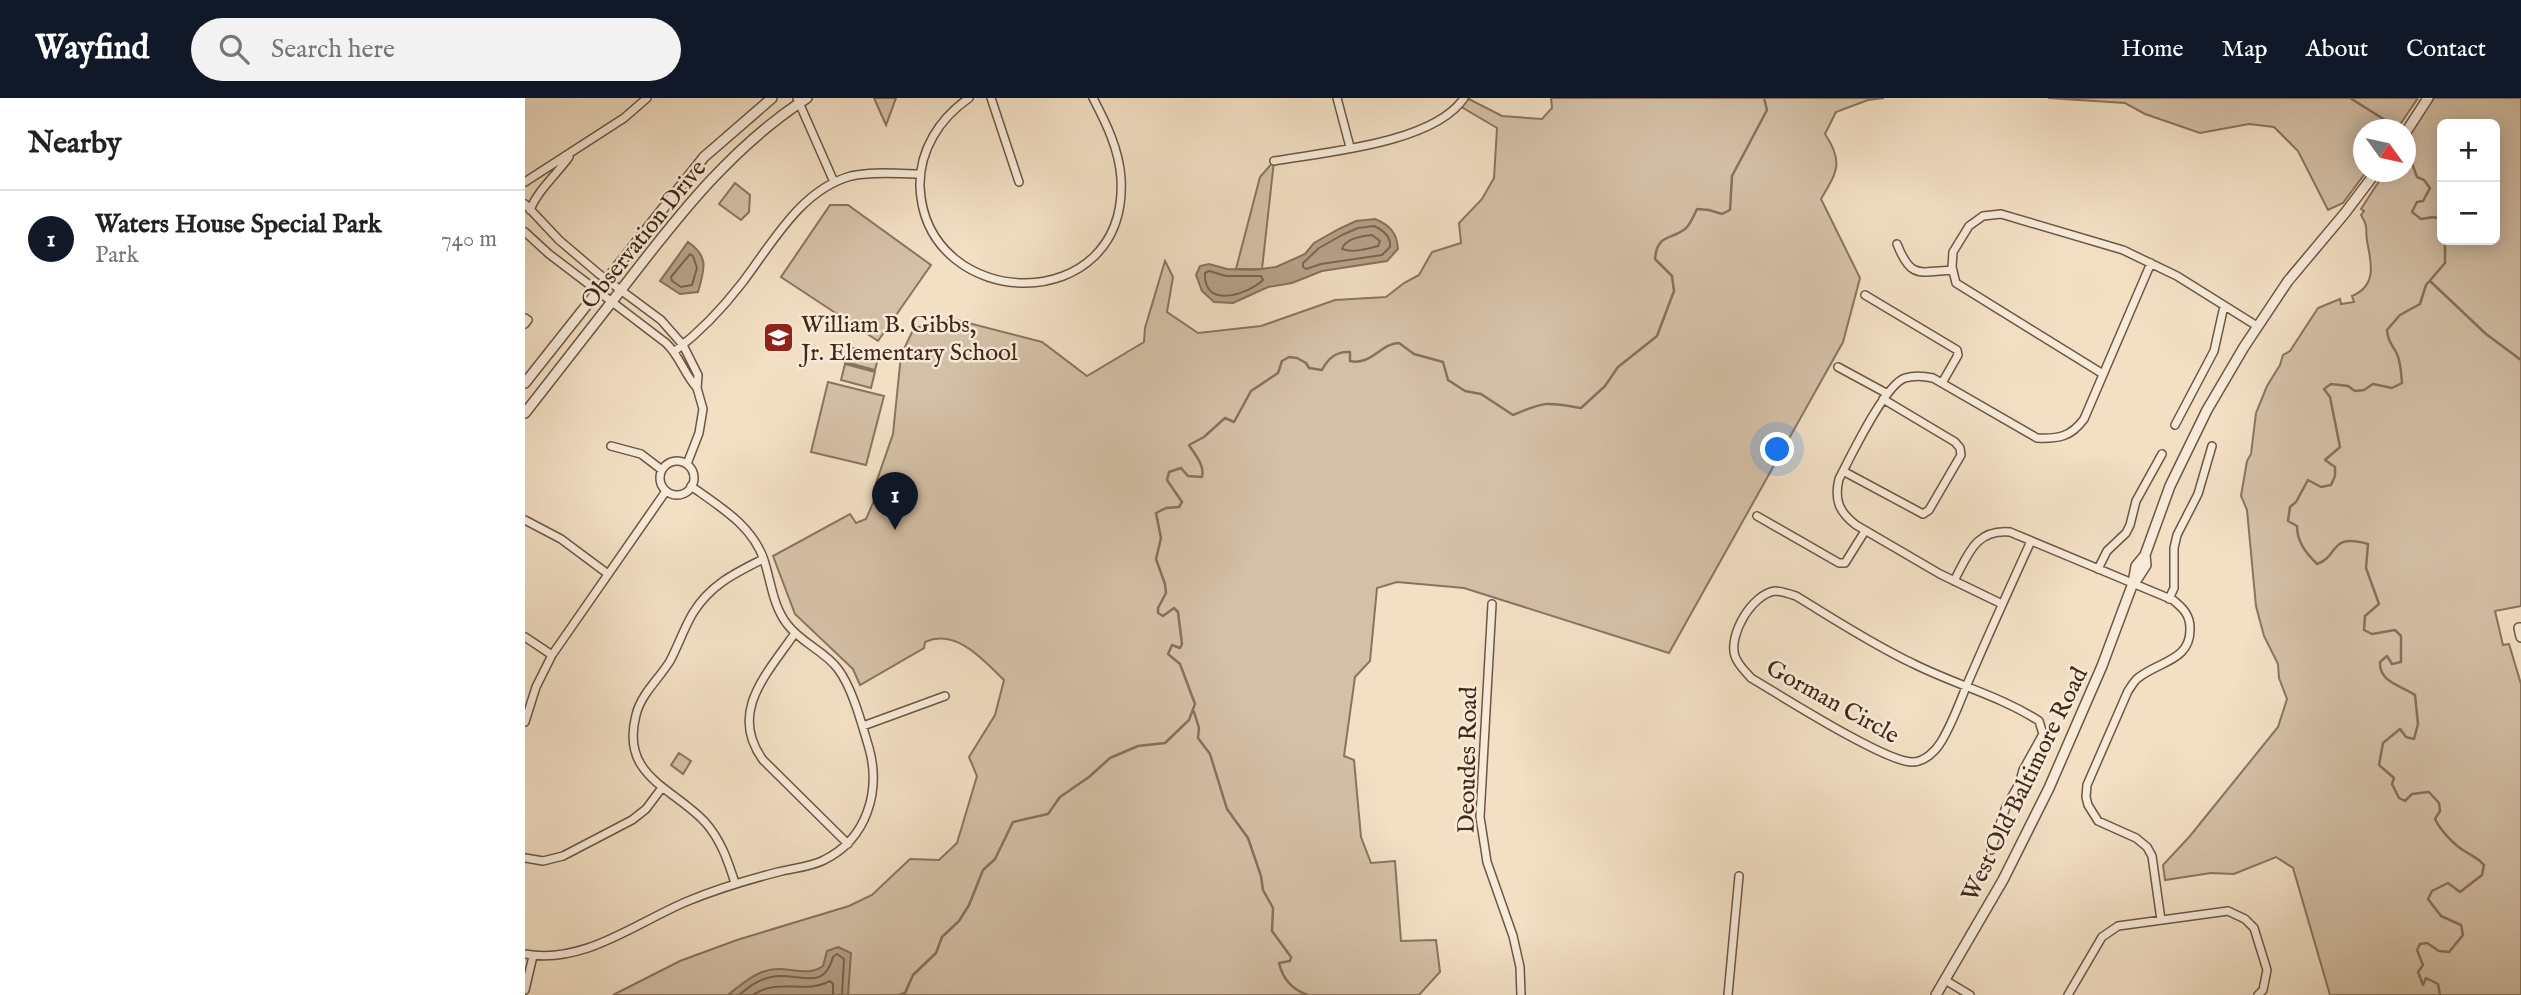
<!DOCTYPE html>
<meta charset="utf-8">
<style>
:root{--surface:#fff;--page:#f2f2f2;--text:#222;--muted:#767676;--line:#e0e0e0;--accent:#111827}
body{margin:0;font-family:"IM FELL English",serif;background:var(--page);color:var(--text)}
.controls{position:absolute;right:21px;top:21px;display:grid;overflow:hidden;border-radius:10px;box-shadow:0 4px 18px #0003}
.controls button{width:63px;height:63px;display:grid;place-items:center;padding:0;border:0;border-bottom:2px solid var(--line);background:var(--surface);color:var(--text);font:35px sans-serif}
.compass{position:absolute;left:1828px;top:21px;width:63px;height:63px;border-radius:50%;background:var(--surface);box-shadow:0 4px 18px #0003;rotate:123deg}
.you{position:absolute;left:1253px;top:352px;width:24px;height:24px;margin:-18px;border:5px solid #fff;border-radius:50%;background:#1a73e8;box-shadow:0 0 0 10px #1a73e833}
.badge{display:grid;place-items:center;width:46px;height:46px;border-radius:50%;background:var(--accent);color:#fff;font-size:23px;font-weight:700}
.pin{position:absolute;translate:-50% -58px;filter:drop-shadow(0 2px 4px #0008)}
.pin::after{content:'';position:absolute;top:37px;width:24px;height:21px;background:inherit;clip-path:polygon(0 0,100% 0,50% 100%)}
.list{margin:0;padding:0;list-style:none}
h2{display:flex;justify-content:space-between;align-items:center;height:91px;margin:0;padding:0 28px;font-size:30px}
h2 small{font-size:23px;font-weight:400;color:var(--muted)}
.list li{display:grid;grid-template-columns:46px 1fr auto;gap:21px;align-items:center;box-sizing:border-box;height:98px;padding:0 28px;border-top:2px solid var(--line)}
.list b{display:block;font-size:26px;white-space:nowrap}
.list p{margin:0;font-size:23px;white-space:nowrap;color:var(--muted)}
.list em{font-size:23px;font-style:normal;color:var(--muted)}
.icon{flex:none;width:38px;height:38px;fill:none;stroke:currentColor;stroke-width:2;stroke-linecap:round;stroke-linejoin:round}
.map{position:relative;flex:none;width:1996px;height:897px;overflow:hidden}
header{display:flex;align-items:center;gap:42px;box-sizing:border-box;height:98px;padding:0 35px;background:var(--accent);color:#fff}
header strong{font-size:33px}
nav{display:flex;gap:38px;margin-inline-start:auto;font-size:24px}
.search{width:490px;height:63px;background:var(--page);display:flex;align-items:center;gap:18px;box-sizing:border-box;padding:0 24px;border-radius:38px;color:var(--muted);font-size:26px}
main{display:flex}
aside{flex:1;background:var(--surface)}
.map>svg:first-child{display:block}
</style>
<header>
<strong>Wayfind</strong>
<div class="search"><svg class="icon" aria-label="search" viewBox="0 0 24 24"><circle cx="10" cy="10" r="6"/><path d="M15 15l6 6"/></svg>Search here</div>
<nav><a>Home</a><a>Map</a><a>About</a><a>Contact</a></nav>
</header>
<main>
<aside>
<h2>Nearby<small></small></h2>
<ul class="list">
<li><span class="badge">1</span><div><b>Waters House Special Park</b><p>Park</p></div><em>740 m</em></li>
</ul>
</aside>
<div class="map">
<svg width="1996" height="897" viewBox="0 0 1996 897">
<rect width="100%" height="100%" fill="#f2dfc4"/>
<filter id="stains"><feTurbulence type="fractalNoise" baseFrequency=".00286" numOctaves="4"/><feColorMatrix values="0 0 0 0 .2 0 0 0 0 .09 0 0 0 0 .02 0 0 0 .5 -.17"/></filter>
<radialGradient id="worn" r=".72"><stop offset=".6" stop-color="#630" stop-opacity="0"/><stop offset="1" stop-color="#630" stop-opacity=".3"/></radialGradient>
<path fill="#d4c0a7" stroke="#8a745f" stroke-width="2" fill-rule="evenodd" d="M349,0H371L361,27Z
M942,0L977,18L1017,21L1027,10L1026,0H1359L1343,2L1311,14L1300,36C1319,64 1312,74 1296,101L1335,180L1318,244L1144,555L939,490L872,484L852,490L845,563L830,579L819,658L829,662L836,739L846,765L870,763L876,843L911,842L915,874L894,897H88L155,863L212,842L324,808L347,797L385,761L414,762L432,745L452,678L444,659L470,617L479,582C458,562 432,530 400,544L399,550L335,587L328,571L270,516L248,458L325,416L331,425L341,421L356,387L351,385L368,336L376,257L389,230L428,221L517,244L562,278L619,244L620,230L640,163L648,179L642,214L673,235L736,228L810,202L861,199L879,185L894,177L907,154L936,145L934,125L957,101L969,80L972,30L933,7Z
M1523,0H1893L1872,31L1839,32V74H1841L1818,105L1803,112L1773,53L1749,29L1724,26L1675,35L1620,16L1600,5Z
M1908,0H1996V508L1970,513L1978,547L1984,546L1996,586V897H1805L1768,770L1751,759L1709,776L1686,775L1640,782L1638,767L1665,738L1753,629L1762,601L1754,580L1753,566L1739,538L1731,508L1722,412L1716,398L1722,363L1726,356L1731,315L1742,288L1755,267L1758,257L1765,253L1793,210L1815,201L1816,206L1829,204L1827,198C1853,187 1846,164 1842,143C1840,130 1844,130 1836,117L1839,113L1836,111L1860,74H1881V42ZM1917,26H1970V142H1917Z
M749,63L737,171H711L735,79Z
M210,85L225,97L224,114L216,122L194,106Z
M305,107H323L406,167L353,243L256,179Z
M324,249L354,257L350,272L320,264Z
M320,266L350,274L346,290L316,282Z
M303,284L359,298L341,367L286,354Z
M154,655L166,663L158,676L146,667Z"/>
<path fill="#b6a189" stroke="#87715b" stroke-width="2" d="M850,121C865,127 872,135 873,151L862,163L797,173L767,185L743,189L708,205L689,204L677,193L671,177L675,168L684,166L702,171L729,172L751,169L780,156L789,145L814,131L831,123Z
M163,144C185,159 179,172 173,194L155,196L135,183Z
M313,849L326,855L323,897H203C218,885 233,871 253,871C270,871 284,878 298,868L302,853Z"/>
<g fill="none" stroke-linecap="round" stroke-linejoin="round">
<path stroke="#7c6450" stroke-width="2" d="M849,128C858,132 866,138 865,149L857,157L796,166L781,171L778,169V165L794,150L817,137L833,130Z
M847,137L855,143L853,148C842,151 827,155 817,151C820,141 837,138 847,137Z
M165,156L168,158L172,170L167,187L156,189L147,183L146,179Z
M684,173L701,178H736L738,182C722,197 678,211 680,175Z
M214,897C226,887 237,879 253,878C278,877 299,892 308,859L312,856L319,861L317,897
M228,897C255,879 278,897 305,883L308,886V897"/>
<path stroke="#87715b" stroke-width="2.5" d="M1825,0L1860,22L1867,32
M1881,49L1892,79L1899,82L1905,90L1898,103L1892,104L1887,114L1896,121L1909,119L1917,122
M1905,183L1961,236L1996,262
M669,614L674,630L673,640L685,656L702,711L723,740L736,778L738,792L748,810L747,833L766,859L765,863L754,865C758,882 768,892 783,897
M374,897L380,895L388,877L411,855L417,839L434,823L444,807L458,772L470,761L488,724L523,716L535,699L564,679L585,660L613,648L640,645L664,622L670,606L655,566L643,556L647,547L655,550L657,546L653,514L649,510L638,518L633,515V510L641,495L640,486L631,461L636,440L631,415L641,410L654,409L657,404L642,382L644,374L656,370L663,378L677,379C680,367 670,357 664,347L679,339L700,320L709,324L726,293L753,275L757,263L764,259L772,260L781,265L784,270L797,272C803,260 811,253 825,254V263C846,268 856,245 874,245L889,256L918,264L923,282L940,293L956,296L988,317C1021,303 1021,304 1056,310L1080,288L1093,269L1132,238L1149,193L1147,178L1130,161C1132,136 1146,142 1160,131C1166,126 1169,117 1172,111L1184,112L1197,116L1205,112L1207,78L1242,12L1239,0
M1915,897L1913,886L1901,880L1898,887L1893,874L1898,867L1892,852L1895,846L1902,845L1914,853L1924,854L1938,837L1936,827L1916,818L1903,801L1907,793L1923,785L1935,794L1957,777L1959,767C1952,759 1949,759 1941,754C1930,748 1915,732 1910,721L1915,713L1914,705L1904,694L1887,696L1880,703L1874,700L1867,686L1869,680L1854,667L1858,645L1875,631L1881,639L1889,641L1893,626L1890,597C1875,587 1854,584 1855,564L1862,558L1867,566L1876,564V538L1870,532L1847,536L1839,532L1840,518L1854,506L1841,470L1843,446C1803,435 1815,458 1792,466C1781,455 1772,444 1772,428L1763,423L1765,409L1771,404L1783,382L1796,389L1806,387L1810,378V369L1800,362L1815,349L1805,299L1799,291L1806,286L1823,288L1830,293L1839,292L1848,286L1867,290L1877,285C1876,275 1876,263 1871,254C1866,245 1863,243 1862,232L1875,217L1895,206L1901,187L1920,165V142"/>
<defs>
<path id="minor" d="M272,0L309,84
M444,0C415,20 394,52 395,89C401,216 604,221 596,80C594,51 581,25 568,0
M466,0L494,84
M812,0L825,49
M749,63C801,54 909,45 939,0
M0,84L99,20L122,0
M0,106L34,142L74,176L136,222L158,247L173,277L172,290L178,311L174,335L162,366
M5,112C13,92 31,77 44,59
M0,134L24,156L141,245C155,258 159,276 172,290
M1372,146C1386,181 1393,174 1428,172
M1340,197L1432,252L1433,257L1417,285
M0,220L3,222L0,226
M150,253C176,233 197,211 217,185C247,146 275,92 326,78C348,73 373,76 395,76
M1313,269L1361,295
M1578,276L1431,185L1427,169L1428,154L1444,128L1458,118L1476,116L1598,152L1652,178L1732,228
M1650,327L1689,253L1699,208
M86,348L116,356L137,372
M135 380a17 17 0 1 1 34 0a17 17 0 1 1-34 0Z
M1318,373L1398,416L1404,412L1436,357L1435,350L1430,344L1358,301
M1232,418L1314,465H1320L1340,433
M0,422L36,441L83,476
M1573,471L1582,453L1601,435L1605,427L1611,403L1637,356
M1429,483C1443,457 1450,431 1485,434L1648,502C1658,510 1665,517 1665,530C1666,563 1634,563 1613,580C1609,583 1606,589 1603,593L1562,687L1561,699L1563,707L1573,723L1611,740L1622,749L1627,758L1636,822
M1644,501L1649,490V450L1652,437L1673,396L1687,348
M967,506L955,719L962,764L988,838L995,869L996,897
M1477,506L1415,476L1331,427C1314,414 1309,402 1314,381C1325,360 1360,286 1380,280C1390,277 1399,278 1408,280L1512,340C1533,341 1546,339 1559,321L1626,165
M270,535C242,576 203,614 238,662L323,746
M0,539L27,557
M0,624L11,589L27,557L141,393
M338,628L420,598
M1466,752L1481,709L1494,686L1498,672L1518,636L1514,623C1476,598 1428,586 1387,565C1347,546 1309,521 1271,498C1265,496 1256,493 1250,493C1227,496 1203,537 1210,558C1213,567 1220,573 1226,580C1255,597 1360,664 1387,664C1399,664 1410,654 1416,644C1429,623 1437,597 1447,575C1466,531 1486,487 1506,443
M0,760L18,763L38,758L107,722L121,711L136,691
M210,785C203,763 196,742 180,724C147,689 95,678 111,617C116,596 134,581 145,563C153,548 159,530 168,515C185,487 210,475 238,461
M0,856C59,867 112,824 163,803C192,791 222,782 253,774C268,770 286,769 299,762C342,741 356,693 344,650C337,627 328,591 313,571C300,553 276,545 262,526C248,508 246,484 239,462C227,427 195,409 166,388
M1420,882L1445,897
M0,892L8,858
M1203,897L1214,778
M1543,897L1577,839L1593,828L1703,813L1720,821L1729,830L1742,872L1738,892L1733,897"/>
<path id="tertiary" d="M1881,34L1903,0
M0,285L179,59L247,0
M0,315C34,271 69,227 103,183C156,114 208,48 282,0
M1610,484L1621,467L1620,457
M1996,530H1994L1996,539
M1411,897L1478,782L1524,690L1577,568L1608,485L1611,468L1620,457L1645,388L1682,312L1719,249L1763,183L1820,115L1851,74"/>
</defs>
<use href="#minor" stroke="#6d5642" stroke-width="10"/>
<use href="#tertiary" stroke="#6d5642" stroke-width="12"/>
<use href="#minor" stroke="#f7ead9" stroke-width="7"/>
<use href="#tertiary" stroke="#f7ead9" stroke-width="9"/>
</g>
<defs>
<symbol id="school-square" viewBox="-11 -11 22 22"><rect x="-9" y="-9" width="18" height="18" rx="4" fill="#8f2418" stroke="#f7ead9"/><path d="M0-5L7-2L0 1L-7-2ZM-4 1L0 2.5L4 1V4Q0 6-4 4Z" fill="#fff"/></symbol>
</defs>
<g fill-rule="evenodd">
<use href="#school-square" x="236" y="222" width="35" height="35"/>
</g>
<g text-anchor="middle" stroke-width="5" stroke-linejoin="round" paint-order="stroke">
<g font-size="24" fill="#412817" stroke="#f7ead9">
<text transform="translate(118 136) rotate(-51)" y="8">Observation Drive</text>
<text transform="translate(1308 603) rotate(29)" y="8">Gorman Circle</text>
<text transform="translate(942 662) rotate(-89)" y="8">Deoudes Road</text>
<text transform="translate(1499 686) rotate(-64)" y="8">West Old Baltimore Road</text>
</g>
<g font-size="24" fill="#412817" stroke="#f7ead9" text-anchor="start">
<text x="276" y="234">William B. Gibbs,<tspan x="276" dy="28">Jr. Elementary School</tspan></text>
</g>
</g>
<rect width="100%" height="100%" filter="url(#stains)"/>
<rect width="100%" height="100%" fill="url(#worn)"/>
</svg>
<div class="controls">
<button>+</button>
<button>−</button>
</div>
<svg class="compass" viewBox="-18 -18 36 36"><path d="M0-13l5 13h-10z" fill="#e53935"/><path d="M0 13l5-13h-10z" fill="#767676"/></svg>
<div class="you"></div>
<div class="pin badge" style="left:370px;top:432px">1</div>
</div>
</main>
